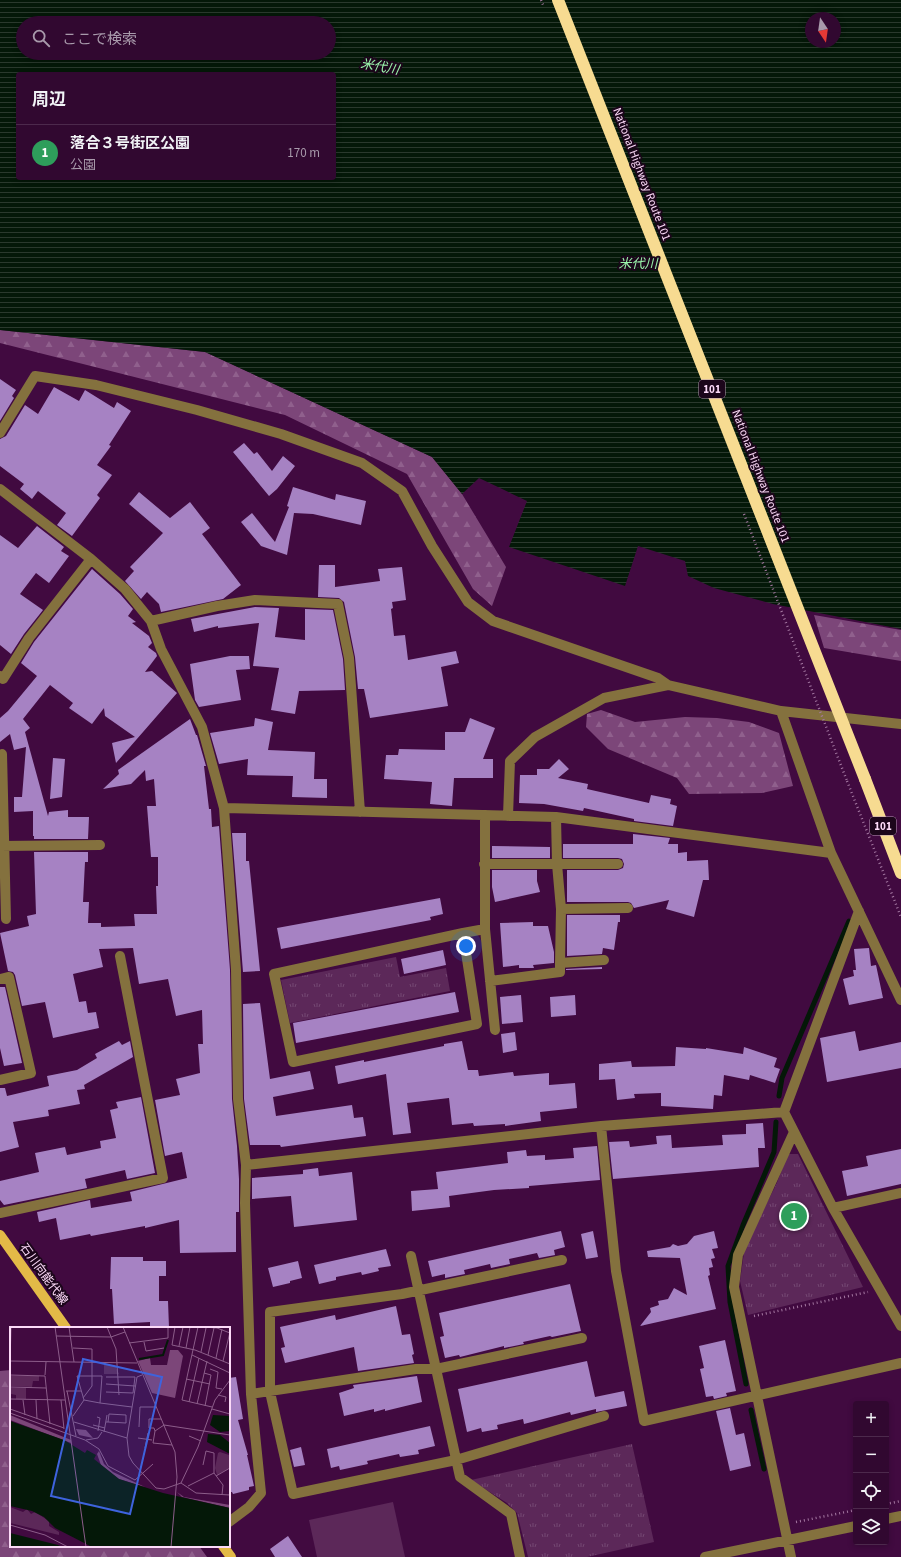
<!DOCTYPE html>
<html lang="ja">
<meta charset="utf-8">
<style>
:root{--surface:#310830;--page:#3d163c;--text:#f1f3f6;--muted:#a89aab;--line:#4c294c;--accent:#4fd675}
body{margin:0;font-family:"Source Sans 3","Noto Sans JP",sans-serif;background:var(--page);color:var(--text)}
.controls{position:absolute;right:12px;bottom:12px;display:grid;overflow:hidden;border-radius:4px;box-shadow:0 2px 6px #0003}
.controls button{width:36px;height:36px;display:grid;place-items:center;padding:0;border:0;border-bottom:1px solid var(--line);background:var(--surface);color:var(--text);font:20px sans-serif}
.compass{position:absolute;left:805px;top:12px;width:36px;height:36px;border-radius:50%;background:var(--surface);box-shadow:0 2px 6px #0003;rotate:167deg}
.you{position:absolute;left:466px;top:946px;width:14px;height:14px;margin:-10px;border:3px solid #fff;border-radius:50%;background:#1a73e8;box-shadow:0 0 0 6px #1a73e833}
.badge{display:grid;place-items:center;width:26px;height:26px;border-radius:50%;background:var(--accent);color:#fff;font-size:13px;font-weight:700}
.pin{position:absolute;translate:-50% -50%;border:2px solid #fff;box-shadow:0 1px 4px #0006}
.list{margin:0;padding:0;list-style:none}
h2{display:flex;justify-content:space-between;align-items:center;height:52px;margin:0;padding:0 16px;font-size:17px}
h2 small{font-size:13px;font-weight:400;color:var(--muted)}
.list li{display:grid;grid-template-columns:26px 1fr auto;gap:12px;align-items:center;box-sizing:border-box;height:56px;padding:0 16px;border-top:1px solid var(--line)}
.list b{display:block;font-size:15px;white-space:nowrap}
.list p{margin:0;font-size:13px;white-space:nowrap;color:var(--muted)}
.list em{font-size:13px;font-style:normal;color:var(--muted)}
.icon{flex:none;width:22px;height:22px;fill:none;stroke:currentColor;stroke-width:2;stroke-linecap:round;stroke-linejoin:round}
.map{position:relative;flex:none;width:901px;height:1557px;overflow:hidden}
.search{position:absolute;background:var(--surface);box-shadow:0 2px 6px #0003;left:16px;top:16px;width:320px;height:44px;display:flex;align-items:center;gap:10px;box-sizing:border-box;padding:0 14px;border-radius:22px;color:var(--muted);font-size:15px}
.panel{position:absolute;background:var(--surface);box-shadow:0 2px 6px #0003;left:16px;top:72px;width:320px;height:108px;border-radius:4px}
.map>svg:first-child{display:block}
</style>
<div class="map">
<svg width="901" height="1557" viewBox="0 0 901 1557">
<defs>
<pattern id="forest-firs" width="22" height="20" patternUnits="userSpaceOnUse"><rect width="22" height="20" fill="#7c4679"/><path d="M5 1l3.5 6h-7zM16 11l3.5 6h-7z" fill="#90608d"/></pattern>
<pattern id="park-tufts" width="24" height="20" patternUnits="userSpaceOnUse"><rect width="24" height="20" fill="#5c2859"/><path d="M3 7l-1-3M5 7V3M7 7l1-3M15 17l-1-3M17 17v-4M19 17l1-3" fill="none" stroke="#744772"/></pattern>
<pattern id="water-rules" width="6" height="5" patternUnits="userSpaceOnUse"><rect width="6" height="5" fill="#041808"/><path d="M0 2.5h6" fill="none" stroke="#2a392d"/></pattern>
</defs>
<rect width="100%" height="100%" fill="#410a40"/>
<path fill="url(#forest-firs)" d="M0,330L205,352L432,457L462,494L506,567L492,606L473,589L407,474L285,415L0,343Z
M814,615L901,630V661L824,648Z
M601,710L635,722L685,717L717,718L749,722L779,733L793,786L762,793L689,794L677,778L608,749L586,727L587,714Z
M11,1370V1546H199L207,1557H0V1371Z"/>
<path fill="url(#park-tufts)" d="M396,957L400,977L446,968L450,991L290,1023L281,980Z
M788,1154H798L863,1287L748,1315L740,1281L745,1246L776,1185Z
M632,1444L654,1542L587,1557H528L517,1513L507,1503L471,1480Z"/>
<path fill="#5c2859" d="M393,1502L405,1557H317L309,1520Z"/>
<path fill="url(#water-rules)" fill-rule="evenodd" d="M0,0H901V629L773,604L714,588L688,576L685,561L638,546L625,586L509,547L527,501L479,478L462,494L432,457L205,352L0,330ZM811,18H835V42H811ZM23,23H329V53H23ZM18,74H334V178H18Z"/>
<g fill="none" stroke-linecap="round" stroke-linejoin="round">
<path stroke="#041808" stroke-width="5" d="M779,1096L782,1078L849,921
M746,1384L730,1302L728,1266L743,1225L774,1152L776,1122
M751,1410L764,1469"/>
</g>
<path fill="#a682c3" d="M0,379L16,390L12,396L14,398L0,421Z
M54,387L79,401L85,390L114,408L117,402L131,411L109,445L111,446L97,465L112,475L97,495L100,498L72,536L57,525L66,513L38,491L32,499L20,489L24,484L0,466V439L6,436L25,405L38,414Z
M244,443L254,454L257,452L272,471L283,456L295,466L277,489L269,496L233,452Z
M293,487L335,500L336,494L366,501L361,525L313,514L294,513L287,555L261,546L241,522L252,513L275,542L289,507L287,506Z
M139,492L170,518L190,502L210,528L202,534L241,585L223,599L161,612L159,604L147,592L141,599L125,581L134,571L130,567L163,533L129,504Z
M37,526L64,547L61,551L69,556L49,583L36,573L20,594L43,610L24,634L11,654L0,645V535L18,548Z
M319,565H335V587L380,581L378,569L402,567L406,600L392,602L393,608L391,609L394,636L405,635L408,660L456,651L459,663L441,667L448,706L370,718L364,689H358L355,657L344,602L339,598L318,597Z
M92,569L120,594L133,609L128,616L136,622L132,623L149,636L152,643L148,647L156,653L157,656L145,672L152,671L177,693L116,763L112,743L135,737L105,716L104,708L92,724L69,708L73,703L50,685L23,719L30,728L25,732L48,816L49,812L68,810V817H89L88,839H34V836H33V811L14,812V797H22L26,747L14,750L10,734L0,742V718L8,711L37,676L21,663L34,642Z
M255,607L279,608L275,637L305,640V609L333,610L343,659L345,690L299,691L295,714L271,710L279,668L253,666L259,623L218,628V626L194,632L191,619Z
M230,656H249L250,669L236,670L241,700L199,707L195,700L190,664Z
M255,718L273,722L268,750L315,752L314,779H327V798L292,797L293,776L247,775L248,759L219,764L210,733L254,726Z
M470,718L495,728L483,759H493V778H454L452,806L430,804L432,782L384,779L386,755H398L399,749L445,750V732H465Z
M190,719L196,735H197L206,766H204L209,809H211L212,827L219,826L230,970L232,1099L237,1146L239,1179V1212H236V1252L180,1253L179,1220L145,1228V1226L91,1236L90,1234L60,1240L56,1218L39,1222L37,1212L90,1200L91,1208L132,1201L130,1192L187,1178L182,1152L165,1156L155,1100L180,1095L176,1079L200,1073L198,1044H203L202,1010L176,1016L168,979L139,984L133,948L99,949L103,967L73,974L79,1002L86,1001L88,1013L96,1012L99,1028L53,1038L45,1002L22,1006L15,975L13,972L8,971L0,933L29,926L27,916L36,914L34,852H88V862H85L83,902H89L88,923H101V927L135,926L134,914H157L156,886H158V857H151L147,806H156L154,779L146,781L145,770L131,784L103,789L119,774L118,770Z
M53,758L65,759L62,797L50,799Z
M559,759L569,769L558,778L588,784L587,789L649,803L651,795L671,799L670,804L677,806L673,826L634,821V819L584,808L583,811L544,804L519,803L520,775H537V769H549Z
M232,833H246V861H249L260,971L243,972Z
M633,834L670,838L668,844H678V853L687,852V861L708,860L709,880H703L694,917L666,909L669,900L634,908L631,903L628,902H567V870H618L623,868L624,864L622,859L618,858H563V844H633Z
M492,846L550,847V858H492Z
M492,870H537V881L540,892L495,902L492,887Z
M440,898L443,914L430,917L431,920L281,949L277,928Z
M567,915H620V922H618L614,950L603,948L602,954L567,956Z
M533,922V926H548L554,952V963L533,965L534,968H519V965L503,967L500,923Z
M869,948L871,966L876,965L883,998L849,1005L843,979L854,976L853,970H856L854,949Z
M443,950L446,965L404,974L401,959Z
M602,967V969L566,970V969Z
M0,987H5L22,1063L4,1066L0,1048Z
M455,992L459,1012L296,1043L293,1023Z
M521,995L523,1022L502,1024L500,997Z
M575,995L576,1015L551,1017L550,997Z
M260,1003L270,1079L310,1071L314,1089L273,1097L276,1116L352,1105L354,1118L363,1117L366,1136L281,1147L280,1145H250L244,1099L243,1004Z
M855,1031L859,1051L901,1042V1068L827,1082L820,1038Z
M515,1032L517,1050L503,1053L501,1034Z
M119,1041L122,1045L130,1041L133,1057L84,1085L85,1089L77,1090L80,1104L48,1110L49,1116L13,1122L19,1147L0,1152V1088H5L7,1096L49,1086L47,1076L77,1070L97,1058L95,1054Z
M462,1041L468,1070H478L479,1076L513,1072L514,1076L549,1073V1085L575,1083L577,1108L540,1112L541,1121L505,1126V1124L474,1126L473,1123L452,1125L449,1098L407,1103L411,1133L393,1135L386,1074L338,1084L335,1066L364,1060V1062L444,1046V1044Z
M676,1047L706,1049V1048L743,1054L744,1047L777,1058L774,1067L780,1069L775,1083L750,1075L749,1080L724,1075L722,1096L714,1095L713,1109L661,1106V1093L634,1094L635,1098L617,1100L615,1079L599,1080V1064L631,1061L632,1067L675,1066Z
M141,1097L155,1173L127,1179L125,1170L85,1179L87,1188L4,1205L0,1200V1181L39,1172L35,1153L65,1147L67,1155L101,1148L100,1141L116,1138L110,1110L118,1108L116,1102Z
M763,1123L765,1148H758L759,1167L613,1179L609,1142L629,1141L630,1147L657,1144L656,1136L671,1135L672,1148L723,1145L722,1135L746,1134V1124Z
M597,1146L600,1180L529,1186V1188L494,1190L449,1196L450,1207L412,1211L411,1191L438,1189L436,1172L508,1163L507,1152L526,1150L527,1156L545,1155V1160L574,1158L573,1148Z
M901,1149V1184L847,1196L842,1171L868,1166L866,1156Z
M318,1168L319,1176L352,1172L357,1220L294,1227L291,1196L252,1199V1178L303,1174V1170Z
M561,1231L565,1247L554,1250L555,1255L539,1258L537,1253L509,1259L510,1264L491,1268L490,1264L464,1270L465,1274L445,1278V1274L432,1277L428,1261Z
M593,1231L598,1257L586,1259L581,1234Z
M714,1231L718,1248L712,1249L715,1258L711,1259L713,1267L709,1268L710,1275L708,1276L716,1309L640,1326L651,1312L650,1308L659,1305L658,1301L668,1299L674,1288L687,1295L680,1258L648,1257L647,1251L670,1247L673,1244L678,1246L687,1244L694,1236Z
M386,1249L391,1266L378,1268L379,1271L362,1275L361,1272L336,1277V1280L319,1284L314,1265Z
M111,1257H143V1261H166V1276H159V1301H168L169,1328H150V1322L114,1324L112,1289H110Z
M298,1261L302,1278L290,1281V1283L273,1287L268,1268Z
M570,1284L581,1331L552,1337L550,1336L523,1342L524,1344L504,1348V1346L460,1357L459,1355L445,1358L440,1337L444,1336L439,1313Z
M396,1306L402,1335L410,1334L414,1354L412,1355L414,1363L358,1371L354,1347L285,1363L281,1348L285,1347L280,1327L335,1315L336,1320Z
M725,1340L736,1391L726,1393L727,1396L714,1399L713,1396L706,1397L700,1369L704,1368L699,1346Z
M587,1361L595,1397L624,1391L627,1406L596,1412V1409L571,1415L570,1412L524,1424L523,1419L497,1425L498,1429L482,1432L481,1428L467,1432L458,1389Z
M417,1376L422,1402L385,1411V1409L374,1412V1409L344,1416L339,1393L354,1388L353,1385Z
M236,1377L243,1419L238,1420L248,1455H247L254,1486L249,1487V1490L233,1494L232,1492H229V1378Z
M730,1408L736,1435L744,1433L751,1466L730,1471L716,1411Z
M430,1426L435,1446L418,1450L419,1454L400,1457L399,1454L367,1461L368,1464L340,1470L339,1466L331,1468L327,1449Z
M301,1447L305,1465L294,1467L290,1450Z
M288,1536L302,1557H275L270,1549Z"/>
<g fill="none" stroke-linecap="round" stroke-linejoin="round">
<path stroke="#a579a2" stroke-width="2.5" stroke-dasharray="1 3" stroke-linecap="butt" d="M847,781L901,917
M754,1316L868,1292
M886,1504L901,1501
M796,1522L856,1510"/>
<path stroke="#84713e" stroke-width="10" d="M0,433L35,376L96,385L197,410L281,434L362,463L402,491L432,546L468,602L493,621L658,678L668,685L781,711L901,724
M0,489L91,559L125,589L151,621L161,649L202,727L224,808L236,970L238,1099L246,1165L245,1203L251,1394L261,1493L249,1507L229,1522
M151,621L217,606L255,600L338,604L349,658L360,812
M0,676L3,679L29,638L91,559
M781,711L831,853L901,1000
M2,754L6,919
M224,808L556,817L831,853
M485,815V929L495,1030
M508,816L510,761L535,737L604,698L668,685
M556,817L557,864L561,909L560,963L604,960
M0,846L100,845
M484,864H618
M561,909L628,908
M463,933L477,1024L293,1062L274,974L463,933L485,929
M0,979L9,977L31,1073L0,1080
M490,981L560,972V963
M784,1112L859,911
M601,1126L616,1271L644,1421L901,1363
M246,1165L601,1126L784,1112L833,1208L901,1326
M833,1208L901,1193
M0,1213L163,1178L120,956
M411,1256L460,1477L511,1514L520,1557
M562,1260L402,1294L270,1312V1392L293,1494L456,1460L604,1416
M251,1394L416,1369H436L582,1338
M886,1519L901,1516
M705,1557L856,1526
M791,1557L734,1287L738,1255L794,1132"/>
<path stroke="#e3ba47" stroke-width="10" d="M0,1235L66,1328
M223,1546L231,1557"/>
<path stroke="#f7db91" stroke-width="12" d="M865,779L901,873"/>
<path stroke="#a579a2" stroke-width="2.5" stroke-dasharray="1 3" stroke-linecap="butt" d="M541,0L544,7
M744,514L847,781"/>
<path stroke="#f7db91" stroke-width="12" d="M558,0L865,779"/>
</g>
<g text-anchor="middle" stroke-width="4" stroke-linejoin="round" paint-order="stroke">
<g fill="#1c061b" stroke="#b99ab6" stroke-width="1">
<rect x="699" y="380" width="26" height="18" rx="3"/>
<rect x="870" y="817" width="26" height="18" rx="3"/>
</g>
<g font-size="11" font-weight="bold" fill="#fcdaf8">
<text x="712" y="393">101</text>
<text x="883" y="830">101</text>
</g>
<g font-size="12" fill="#fcdaf8" stroke="#1c061b">
<text transform="translate(642 174) rotate(69)" y="4">National Highway Route 101</text>
<text transform="translate(761 476) rotate(69)" y="4">National Highway Route 101</text>
<text transform="translate(44 1274) rotate(54)" y="4">石川向能代線</text>
</g>
<g font-size="13" font-style="italic" fill="#9af4ab" stroke="#1c061b">
<text transform="translate(380 66) rotate(10)" y="5">米代川</text>
<text x="638" y="268">米代川</text>
</g>
</g>
<g transform="translate(10 1327)">
<rect width="220" height="220" fill="#410a40"/>
<path d="M29,49V54H23L22,60L1,59V49ZM1,61H16V72H6V68L1,67ZM0,180L13,185L17,182L21,187L25,185L39,194V199L49,205V208L0,196Z" fill="#5c2859"/>
<path d="M160,23H168L173,29L165,71L142,66L128,34L140,31L141,38H157ZM0,88L61,113V116L0,93ZM66,102L76,103L83,111L69,108ZM89,124L94,137L103,145L135,160L109,152L91,138L87,127ZM167,165L174,170L220,178V181L172,170Z" fill="#7c4679"/>
<path d="M94,38H105L109,47H94ZM210,125L219,128L220,141L207,148L205,141L208,126Z" fill="#5c2859"/>
<path d="M203,88L220,89V104L210,105L200,98ZM0,94L54,113L75,126L77,123L86,128L84,132L109,152L153,166L220,181V220H82L45,201L34,190L22,184L0,179ZM198,107L210,108L220,116V127L197,115ZM0,206L48,218L52,220H0Z" fill="#041808"/>
<path fill="none" stroke="#041808" stroke-width="2" d="M129,32L153,28L158,13"/>
<path fill="none" stroke="#8c5d8a" stroke-width="1" d="M45,0L76,220M59,0L64,35M97,0L106,22L109,68M113,0L165,125L167,150L161,220M125,0H148M165,0L162,18L185,23L220,37M188,0L172,73L202,80M194,0L207,1L220,6M46,9L101,10L115,5M134,15L136,24L154,21M119,16L158,11V0M169,19L173,0M63,21L82,22V59L73,71M176,21L180,0M191,25L196,1M182,28L220,46M198,28L204,1M206,31L212,2M0,34L127,36M213,34L220,5M0,37L1,0M200,42L208,45L206,61L212,62M194,46L201,48L195,79M0,48L35,49L40,97M35,48L36,35M132,48L127,50L117,111L119,129L123,136L146,161L154,162L171,156L186,166L220,168M96,50H125L123,66L96,65M176,52L200,57M96,57L125,59M0,60L36,61M56,64H71M57,64L66,109M208,68L216,70L215,75M0,72L55,73M13,73L15,88M26,73L27,92M51,73L54,102M179,75L189,31M90,76L92,49H67L74,73L90,76L122,80M187,77L197,34M0,82L54,101M202,82L220,87M0,86L75,113L89,122L98,139L125,153L143,137M63,89L74,73M87,90L90,91L88,104M64,95L117,111M96,95H98L116,96V88L99,87L98,95M83,98L95,101M154,98L145,104L143,116L162,118M154,98L220,108M129,100L130,80H146M145,104L144,101H139V92H151M94,105L97,88M179,109L191,114M128,111L142,113M76,113L88,111L92,105M135,121L138,106M193,138L196,124L204,126V146M206,149L220,141M171,156L188,120L205,73L220,53M178,159L204,146L213,158L212,168M0,198L35,208L58,220"/>
<path fill="#3e63dd" fill-opacity="0.15" stroke="#3e63dd" stroke-width="2" d="M73,32L152,50L120,187L41,169Z"/>
<rect width="220" height="220" fill="none" stroke="#fcdaf8" stroke-width="2"/>
</g>
</svg>
<div class="controls">
<button>+</button>
<button>−</button>
<button><svg class="icon" aria-label="locate" viewBox="0 0 24 24"><circle cx="12" cy="12" r="6"/><path d="M12 2v4M12 18v4M2 12h4M18 12h4"/></svg></button>
<button><svg class="icon" aria-label="layers" viewBox="0 0 24 24"><path d="M12 4l9 5-9 5-9-5zM3 14l9 5 9-5"/></svg></button>
</div>
<svg class="compass" viewBox="-18 -18 36 36"><path d="M0-13l5 13h-10z" fill="#e53935"/><path d="M0 13l5-13h-10z" fill="#a89aab"/></svg>
<div class="you"></div>
<div class="pin badge" style="left:794px;top:1216px;background:#2e9e5b">1</div>
<div class="search"><svg class="icon" aria-label="search" viewBox="0 0 24 24"><circle cx="10" cy="10" r="6"/><path d="M15 15l6 6"/></svg>ここで検索</div>
<section class="panel">
<h2>周辺<small></small></h2>
<ul class="list">
<li><span class="badge" style="background:#2e9e5b">1</span><div><b>落合３号街区公園</b><p>公園</p></div><em>170 m</em></li>
</ul>
</section>
</div>
